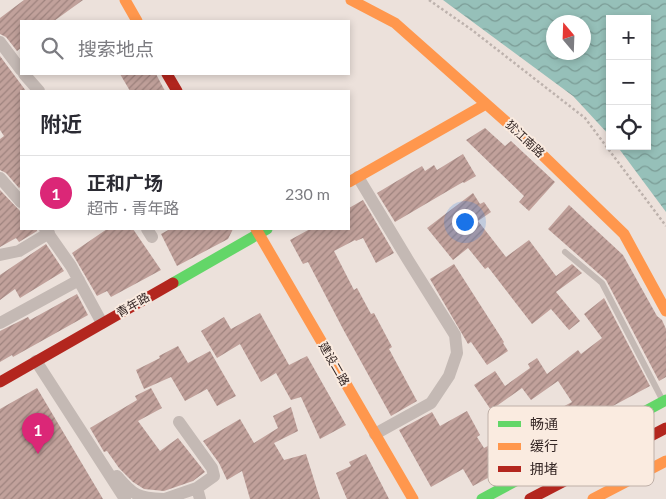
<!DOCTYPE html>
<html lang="zh">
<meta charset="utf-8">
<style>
:root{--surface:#fff;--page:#f2f2f3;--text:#2b2b33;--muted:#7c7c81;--line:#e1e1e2;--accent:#db2777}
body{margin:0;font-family:Lato,"Noto Sans SC",sans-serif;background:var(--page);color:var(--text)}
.controls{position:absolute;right:15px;top:15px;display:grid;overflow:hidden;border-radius:0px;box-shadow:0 2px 8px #0003}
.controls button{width:45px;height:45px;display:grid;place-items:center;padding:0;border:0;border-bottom:1px solid var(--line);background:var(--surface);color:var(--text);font:25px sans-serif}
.compass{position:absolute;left:546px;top:15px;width:45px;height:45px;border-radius:50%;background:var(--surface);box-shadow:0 2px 8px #0003;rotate:341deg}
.you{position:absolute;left:464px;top:221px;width:18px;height:18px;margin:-12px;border:4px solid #fff;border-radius:50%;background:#1a73e8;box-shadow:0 0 0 8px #1a73e833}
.badge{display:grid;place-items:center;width:32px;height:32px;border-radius:50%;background:var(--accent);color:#fff;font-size:16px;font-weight:700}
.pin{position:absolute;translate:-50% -41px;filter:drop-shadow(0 1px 2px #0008)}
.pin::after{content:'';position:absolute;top:26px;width:18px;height:15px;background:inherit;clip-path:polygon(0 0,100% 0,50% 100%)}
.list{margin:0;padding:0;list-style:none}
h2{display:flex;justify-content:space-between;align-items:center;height:65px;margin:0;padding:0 20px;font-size:21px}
h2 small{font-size:16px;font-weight:400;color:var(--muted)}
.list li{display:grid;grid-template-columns:32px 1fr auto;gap:15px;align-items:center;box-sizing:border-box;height:75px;padding:0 20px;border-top:1px solid var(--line)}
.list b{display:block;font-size:19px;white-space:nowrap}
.list p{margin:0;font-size:16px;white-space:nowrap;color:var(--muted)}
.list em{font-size:16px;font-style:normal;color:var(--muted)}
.icon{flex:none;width:28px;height:28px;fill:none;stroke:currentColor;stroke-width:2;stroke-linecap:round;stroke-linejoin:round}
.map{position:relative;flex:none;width:666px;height:499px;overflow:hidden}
.search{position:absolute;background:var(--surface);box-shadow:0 2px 8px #0003;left:20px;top:20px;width:330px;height:55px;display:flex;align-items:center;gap:12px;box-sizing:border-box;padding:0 18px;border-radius:0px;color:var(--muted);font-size:19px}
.panel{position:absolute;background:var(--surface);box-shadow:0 2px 8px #0003;left:20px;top:90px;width:330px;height:140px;border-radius:0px}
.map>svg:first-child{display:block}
</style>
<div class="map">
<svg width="666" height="499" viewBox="0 0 666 499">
<defs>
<pattern id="water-waves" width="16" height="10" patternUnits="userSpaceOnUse" patternTransform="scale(1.25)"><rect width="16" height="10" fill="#96c0b9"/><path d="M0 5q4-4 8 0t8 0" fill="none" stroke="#7b9c96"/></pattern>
<pattern id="building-hatch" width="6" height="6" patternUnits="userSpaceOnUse" patternTransform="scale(1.25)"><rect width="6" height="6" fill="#c1a19b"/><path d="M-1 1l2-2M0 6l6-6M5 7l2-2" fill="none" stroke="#9e837e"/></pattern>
</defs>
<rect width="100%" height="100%" fill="#ece1db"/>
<path fill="url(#water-waves)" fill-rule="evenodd" d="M443,0H666V212L617,146H647V19H610V136L573,96ZM554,22H584V52H554Z"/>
<path fill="url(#building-hatch)" d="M24,0H83L54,21H21V48L17,51L6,37L0,34V18Z
M0,56L26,91H21V186L19,188L6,173L0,170V139L4,136L0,130Z
M120,74H156L165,91H130Z
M485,128L505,146L511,141L555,182L529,211L519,202L524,196L466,140Z
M463,154L476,176L464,183L463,182L395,222L377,193L422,166L425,171L434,165L437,170Z
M0,190L21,212V229H37V231L19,242L16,238L0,247Z
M473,193L480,204L484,202L491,212L478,221L506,257L529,240L556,276L572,264L582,273L556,292L580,321L569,330L551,309L532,324L488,267L485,269L468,248L453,260L427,228Z
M363,200L394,253L376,263L363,238L356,241L355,240L334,251L354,290L357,288L371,314L374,313L392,347L389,349L417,401L391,416L343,329L308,262L303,264L290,240L310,229H349V208Z
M569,205L623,255L657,316L662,320L666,329V377L659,381L606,280L548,229Z
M107,229H133L161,270L111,297L107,291L97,296L72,253Z
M170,229H233L228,239L177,266L161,234Z
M46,244L64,271L20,298L15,289L0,300V275Z
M454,264L504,342L503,343L508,351L487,365L471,342L468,344L430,279Z
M77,294L88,315L13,357L12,355L0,362V331L28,317L30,320Z
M604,298L650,386L572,428L574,431L473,486L463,469L431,487L399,430L432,412L440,426L467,411L480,435L477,437L484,448L572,402L558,381L531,400L522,388L491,410L474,385L495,371L505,386L530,368L528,364L537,358L547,374L578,350L581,354L602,338L584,314Z
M260,313L289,365L307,356L346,425L320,439L301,397L291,400L276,373L261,382L240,344L217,358L201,331L224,317L231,329Z
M178,346L188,363L210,351L236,396L217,406L207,389L185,401L171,377L144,389L136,370L160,358L159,356Z
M37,388L103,499H0V409Z
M151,388L162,408L138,421L160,451L178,438L205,472L193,481L164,491L144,489L133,482L119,468L107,451L104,452L90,428L137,400L135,396Z
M291,407L298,431L274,443L284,460L306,454L320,499H250L242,471L227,480L219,463L203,441L240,419L254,443L278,428L273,416Z
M366,454L389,499H347L336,473L351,466L349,462Z"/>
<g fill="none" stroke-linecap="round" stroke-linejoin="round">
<path stroke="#bdb2ad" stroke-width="2.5" stroke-dasharray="2.5 2.5" stroke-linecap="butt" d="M429,0L472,30L585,118L666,226"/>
<path stroke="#c4b9b4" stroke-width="6" d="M565,252L602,283L663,401"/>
<path stroke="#c4b9b4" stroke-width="12" d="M0,42L21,70
M24,74L39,91
M358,177L408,260L455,335L457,353L449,376L431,403L375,434
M0,178L21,202
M45,229L71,266L102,323
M147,229L152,237
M0,255L19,251L49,233
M0,323L79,280
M36,361L125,499
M179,422L212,468L214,476L197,488
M117,476C133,495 138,498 163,499
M165,499L197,488L200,499"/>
<path stroke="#63d668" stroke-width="11" d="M173,283L267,229
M482,499L666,400"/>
<path stroke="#ff974d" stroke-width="11" d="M125,0L137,21
M351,0L395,23L528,141L624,234L666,311
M349,182L486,104
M256,229L413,499
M593,499L666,461"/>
<path stroke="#b3261e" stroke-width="11" d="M167,74L177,91
M0,382L173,283
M530,499L666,428"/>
</g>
<g text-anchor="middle" stroke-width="4" stroke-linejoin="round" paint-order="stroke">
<g font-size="12" fill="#342624" stroke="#faebe0">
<text transform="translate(525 139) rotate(43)" y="4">犹江南路</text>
<text transform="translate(133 305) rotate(-30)" y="4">青年路</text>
<text transform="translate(334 364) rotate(60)" y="4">建设二路</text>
</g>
</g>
<rect x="488" y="406" width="166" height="80" rx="8" fill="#faebe0" stroke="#bfb0a8" stroke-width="1"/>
<rect x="498" y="421" width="23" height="6" fill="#63d668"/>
<rect x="498" y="443" width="23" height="7" fill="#ff974d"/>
<rect x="498" y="466" width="23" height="6" fill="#b3261e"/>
<g font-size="14" fill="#342624">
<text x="530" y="429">畅通</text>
<text x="530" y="451">缓行</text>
<text x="530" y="474">拥堵</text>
</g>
</svg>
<div class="controls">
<button>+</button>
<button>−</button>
<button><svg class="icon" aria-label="locate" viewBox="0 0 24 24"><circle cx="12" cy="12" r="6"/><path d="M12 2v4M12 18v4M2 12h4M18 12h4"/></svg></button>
</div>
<svg class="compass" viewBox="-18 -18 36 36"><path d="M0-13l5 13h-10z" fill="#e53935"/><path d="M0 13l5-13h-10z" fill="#7c7c81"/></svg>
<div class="you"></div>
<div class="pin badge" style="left:38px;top:454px">1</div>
<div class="search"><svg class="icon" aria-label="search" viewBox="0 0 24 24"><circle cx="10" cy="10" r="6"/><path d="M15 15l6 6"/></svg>搜索地点</div>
<section class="panel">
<h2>附近<small></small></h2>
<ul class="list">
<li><span class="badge">1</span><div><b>正和广场</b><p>超市 · 青年路</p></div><em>230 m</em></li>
</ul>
</section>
</div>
